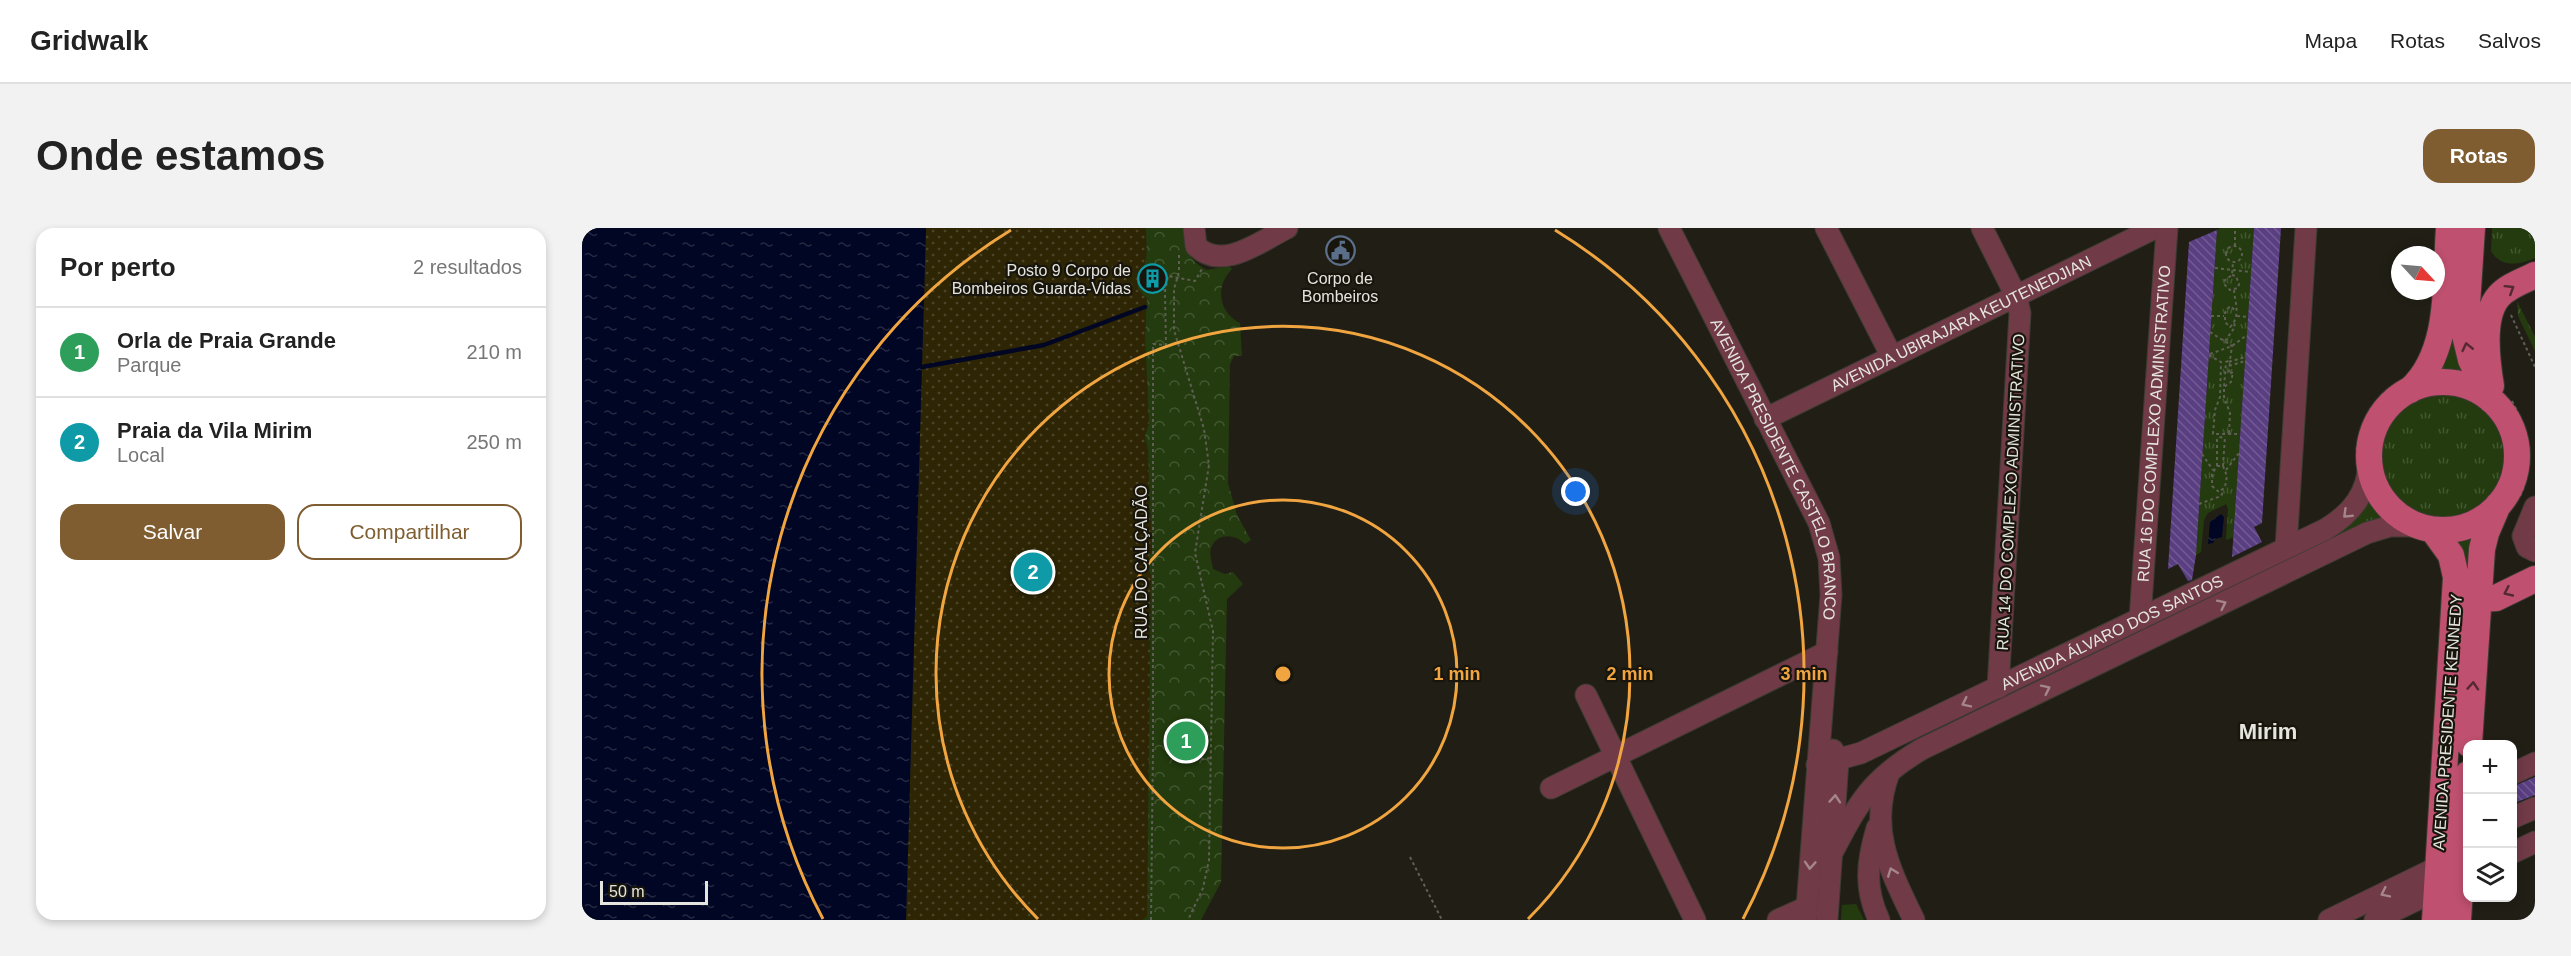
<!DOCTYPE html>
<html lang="pt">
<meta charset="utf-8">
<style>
:root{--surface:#fff;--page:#f2f2f2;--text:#222;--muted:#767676;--line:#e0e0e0;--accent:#7f5d30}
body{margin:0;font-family:Arial,sans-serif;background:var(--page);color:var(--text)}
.controls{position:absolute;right:18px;bottom:18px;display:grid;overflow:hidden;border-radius:12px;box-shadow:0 3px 9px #0003}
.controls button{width:54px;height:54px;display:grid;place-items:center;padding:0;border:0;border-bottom:2px solid var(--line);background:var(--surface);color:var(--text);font:30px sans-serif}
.compass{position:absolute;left:1809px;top:18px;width:54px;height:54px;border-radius:50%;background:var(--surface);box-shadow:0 3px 9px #0003;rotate:116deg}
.scale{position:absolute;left:18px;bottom:15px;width:108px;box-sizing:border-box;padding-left:6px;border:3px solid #e5e4de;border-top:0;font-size:16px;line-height:21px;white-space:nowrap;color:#e5e4de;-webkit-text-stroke:4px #17150c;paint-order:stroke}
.you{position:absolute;left:994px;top:264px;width:21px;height:21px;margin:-15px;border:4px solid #fff;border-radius:50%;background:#1a73e8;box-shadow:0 0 0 9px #1a73e833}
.badge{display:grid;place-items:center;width:39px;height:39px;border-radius:50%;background:var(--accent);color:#fff;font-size:20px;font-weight:700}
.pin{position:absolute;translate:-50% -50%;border:3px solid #fff;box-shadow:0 2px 6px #0006}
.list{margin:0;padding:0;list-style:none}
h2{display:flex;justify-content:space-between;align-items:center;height:78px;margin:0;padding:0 24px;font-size:26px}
h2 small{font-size:20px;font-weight:400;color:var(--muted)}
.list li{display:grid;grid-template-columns:39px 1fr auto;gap:18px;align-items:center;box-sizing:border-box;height:90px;padding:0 24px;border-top:2px solid var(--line)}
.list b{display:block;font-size:22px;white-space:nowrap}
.list p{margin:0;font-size:20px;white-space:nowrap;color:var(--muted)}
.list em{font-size:20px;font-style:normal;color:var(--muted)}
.actions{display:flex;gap:12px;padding:18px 24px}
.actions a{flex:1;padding:14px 0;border:2px solid var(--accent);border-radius:18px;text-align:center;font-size:21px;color:var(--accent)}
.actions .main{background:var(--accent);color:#fff}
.icon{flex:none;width:33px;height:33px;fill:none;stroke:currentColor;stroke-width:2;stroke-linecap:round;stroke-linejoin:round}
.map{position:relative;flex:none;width:1953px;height:692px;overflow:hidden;border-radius:18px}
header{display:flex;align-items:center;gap:36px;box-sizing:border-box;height:84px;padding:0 30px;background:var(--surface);border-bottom:2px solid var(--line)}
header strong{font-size:28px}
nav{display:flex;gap:33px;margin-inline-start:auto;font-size:21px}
.intro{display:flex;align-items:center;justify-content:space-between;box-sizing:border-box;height:144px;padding:0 36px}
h1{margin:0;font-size:42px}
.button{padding:15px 27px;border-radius:18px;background:var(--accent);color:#fff;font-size:21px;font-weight:700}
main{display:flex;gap:36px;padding:0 36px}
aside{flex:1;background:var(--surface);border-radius:18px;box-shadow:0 3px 9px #0003}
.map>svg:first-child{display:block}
</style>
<header>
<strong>Gridwalk</strong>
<nav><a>Mapa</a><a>Rotas</a><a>Salvos</a></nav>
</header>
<div class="intro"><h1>Onde estamos</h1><a class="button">Rotas</a></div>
<main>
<aside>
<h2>Por perto<small>2 resultados</small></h2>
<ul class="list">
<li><span class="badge" style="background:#2e9e5b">1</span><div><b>Orla de Praia Grande</b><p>Parque</p></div><em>210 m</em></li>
<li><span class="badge" style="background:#0f9aa8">2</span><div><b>Praia da Vila Mirim</b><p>Local</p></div><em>250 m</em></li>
</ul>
<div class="actions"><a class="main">Salvar</a><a>Compartilhar</a></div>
</aside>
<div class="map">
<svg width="1953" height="692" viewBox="0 0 1953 692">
<defs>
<pattern id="grass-tufts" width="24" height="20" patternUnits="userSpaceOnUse" patternTransform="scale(1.5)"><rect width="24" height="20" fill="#233b0e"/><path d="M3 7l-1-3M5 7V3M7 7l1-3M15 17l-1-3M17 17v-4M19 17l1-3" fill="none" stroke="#435731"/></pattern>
<pattern id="sand-dots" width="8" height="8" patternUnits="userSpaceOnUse" patternTransform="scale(1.5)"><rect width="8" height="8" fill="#2d2504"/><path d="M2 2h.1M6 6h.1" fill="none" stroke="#4b4428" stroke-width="1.8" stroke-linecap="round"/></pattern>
<pattern id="park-crowns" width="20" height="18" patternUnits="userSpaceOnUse" patternTransform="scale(1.5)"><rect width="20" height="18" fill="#233b0e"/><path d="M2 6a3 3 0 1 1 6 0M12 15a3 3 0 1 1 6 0" fill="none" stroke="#435731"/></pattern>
<pattern id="water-ripples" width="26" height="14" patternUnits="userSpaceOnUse" patternTransform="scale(1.5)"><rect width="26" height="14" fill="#000623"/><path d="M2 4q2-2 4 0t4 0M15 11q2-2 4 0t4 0" fill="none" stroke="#252a42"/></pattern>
<pattern id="building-back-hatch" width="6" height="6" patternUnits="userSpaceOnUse" patternTransform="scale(1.5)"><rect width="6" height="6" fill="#5a3e82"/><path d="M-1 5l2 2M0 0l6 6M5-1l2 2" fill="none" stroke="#725a93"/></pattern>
</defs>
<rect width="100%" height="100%" fill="#211f15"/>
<path fill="url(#grass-tufts)" d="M1639,0H1672L1652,309L1644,312L1646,281L1644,276L1626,285L1622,292L1619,324L1614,327L1635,2Z
M1874,0L1886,150L1855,146Z
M1910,0H1953V30C1937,37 1919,40 1909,23Z
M1935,73L1953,109V123L1936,88Z
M1797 228a65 65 0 1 1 130 0a65 65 0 1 1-130 0Z
M1789,267L1804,289L1754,312L1750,305Z
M1893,302L1887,400L1872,311L1873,308Z
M1274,676L1282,692H1259L1260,677Z"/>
<path fill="url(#sand-dots)" d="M344,0H564V34L557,44L555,51L565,70L563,110L567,195L563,208L566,223L570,323C565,331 564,339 569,346L565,688L561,692H324Z"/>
<path fill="url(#park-crowns)" d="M564,0H605C605,21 605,32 625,42L647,38L650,41C633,58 636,84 658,95L660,128H652L648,136L646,255L655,287L669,312L663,316C653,305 634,305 629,320C627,327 630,334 631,341L643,346L651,344L661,356L645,371L639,654L619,692H561L565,688L569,347L564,336L570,323L566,223L563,208L567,195L563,110L565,70C544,53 562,46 564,30C565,21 564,10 564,0Z"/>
<path fill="url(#water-ripples)" d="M0,0H344L324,692H0Z
M1639,286L1642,289L1640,309L1633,311L1631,315L1626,316L1628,294Z"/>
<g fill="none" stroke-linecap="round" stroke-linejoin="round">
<path stroke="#000623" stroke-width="4.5" d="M340,139L462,117L563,79"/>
</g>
<path fill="url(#building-back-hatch)" d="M1672,0H1699L1680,295L1672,299L1680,314L1650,329Z
M1635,2L1614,327L1610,352L1606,353L1596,336L1586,341L1607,14Z
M574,43L578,46L579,58L563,59L561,44Z
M1953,549V567L1930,576V559Z"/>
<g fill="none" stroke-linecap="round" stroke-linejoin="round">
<defs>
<g id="minor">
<path d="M612,0L614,18C640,44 679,13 705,0"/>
<path id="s1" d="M1087,0L1237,295L1247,330L1249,367L1224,692"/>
<path d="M1244,0L1310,129"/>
<path d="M1400,0L1434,68L1438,85L1416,460"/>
<path id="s2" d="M1183,191L1573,0"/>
<path d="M1953,279L1941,308L1945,319L1953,323"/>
<path d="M1704,320L1724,0"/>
<path id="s3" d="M1558,391L1585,0"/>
<path d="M1004,467L1113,692"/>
<path id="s4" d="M1235,537L1279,525L1744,301C1770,285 1786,265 1787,234"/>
<path d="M1307,545C1286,601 1308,642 1332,692"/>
<path d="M1930,546L1953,535"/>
<path d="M969,560L1245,424"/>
<path d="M1930,590L1953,580"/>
<path d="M1295,600C1285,634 1282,660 1297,692"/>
<path d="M1250,625C1276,575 1289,551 1340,521L1785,305L1808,298H1836"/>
<path d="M1930,625L1953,614"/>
<path d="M1196,692L1225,679"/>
<path d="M1245,692L1256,533L1251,522"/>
<path d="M1747,692L1856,639"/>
<path d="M1793,692L1855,662"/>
</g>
<path id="major" d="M1890,0L1883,107L1889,132L1909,172
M1787 228a74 74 0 1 1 148 0a74 74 0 1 1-148 0Z
M1909,158C1905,134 1899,88 1917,68C1926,58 1941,53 1953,47
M1828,162C1870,124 1863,53 1867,0
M1851,302L1869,327L1874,349L1853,692
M1897,371L1914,370L1953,351
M1887,516L1900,321L1904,305L1916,277
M1876,692L1886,546"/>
</defs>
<use href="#minor" stroke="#3c3b31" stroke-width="23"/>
<use href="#major" stroke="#3c3b31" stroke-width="28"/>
<path stroke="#605f56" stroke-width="2" stroke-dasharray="3 3" stroke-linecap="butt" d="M1653,18V0
M1644 26a8 8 0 1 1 16 0a8 8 0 1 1-16 0Z
M597,27V44L592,61V102L622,201L627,237L613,325L631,403L627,632L621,660L606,692
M1633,40L1669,44
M1650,47L1654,48L1657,56L1656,60L1648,62L1642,56L1643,52L1650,47L1651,34
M1652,62C1653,74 1659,89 1648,99L1643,94V85L1648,78L1653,82
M1929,87L1953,139
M1629,88H1642
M1655,88L1666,89
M1628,104L1650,118L1648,132L1644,134L1642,159
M1643,113L1653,99L1652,95
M1628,126L1650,118L1665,107
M1627,127L1639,134L1638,169L1633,182L1631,206H1658
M1647,134L1663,129
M1647,138L1663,133
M1930,173C1946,204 1953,236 1937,270
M1647,205L1648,185L1642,169V159L1649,154L1651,144L1647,146L1648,132
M1775,222C1778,197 1789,176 1808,160
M1620,226L1631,242
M1635,238H1641L1645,248L1643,259L1637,264L1630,258V246Z
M1635,238V212L1637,209L1643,210
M1641,238L1643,208
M1644,242L1657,225
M1617,276L1639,268L1641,264
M628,530L609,533C597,526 597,506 614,506C619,506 624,509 628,511
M828,629L860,692
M569,692L571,521V116L584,117L583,64L586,48L613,53L620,41"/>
<use href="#minor" stroke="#703a47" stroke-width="21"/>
<use href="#major" stroke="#bf506f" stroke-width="26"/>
</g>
<defs><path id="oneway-chevron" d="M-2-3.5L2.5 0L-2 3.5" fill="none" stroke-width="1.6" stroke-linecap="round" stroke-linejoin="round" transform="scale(1.5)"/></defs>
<g stroke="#522a2f">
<use href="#oneway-chevron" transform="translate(1928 61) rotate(-32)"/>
<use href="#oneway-chevron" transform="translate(1885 119) rotate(-103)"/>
<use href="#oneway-chevron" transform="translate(1926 364) rotate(155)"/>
<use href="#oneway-chevron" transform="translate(1891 458) rotate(-86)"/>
</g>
<g stroke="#a5868b">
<use href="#oneway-chevron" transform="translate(1765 286) rotate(136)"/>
<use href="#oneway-chevron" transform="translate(1640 376) rotate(-26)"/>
<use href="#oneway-chevron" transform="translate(1464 461) rotate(-26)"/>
<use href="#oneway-chevron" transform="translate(1384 475) rotate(154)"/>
<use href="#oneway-chevron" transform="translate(1253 571) rotate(-86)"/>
<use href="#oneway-chevron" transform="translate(1228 637) rotate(94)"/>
<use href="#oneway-chevron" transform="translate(1310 644) rotate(-111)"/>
<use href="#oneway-chevron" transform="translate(1803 665) rotate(154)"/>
</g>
<g fill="none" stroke="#f1a540" stroke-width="3">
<circle cx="701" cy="446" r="174"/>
<path d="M456 691A347 347 0 1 1 946 691"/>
<path d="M241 691A521 521 0 0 1 429 2M973 2A521 521 0 0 1 1161 691"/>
</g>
<defs>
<symbol id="civic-ring" viewBox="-11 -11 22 22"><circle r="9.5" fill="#17150c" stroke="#5c6f8a" stroke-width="1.5"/><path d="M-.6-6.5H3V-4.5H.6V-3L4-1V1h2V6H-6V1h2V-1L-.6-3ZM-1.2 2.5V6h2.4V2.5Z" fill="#5c6f8a"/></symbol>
<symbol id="building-ring" viewBox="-11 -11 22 22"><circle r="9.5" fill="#17150c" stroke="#0f9aa8" stroke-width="1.5"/><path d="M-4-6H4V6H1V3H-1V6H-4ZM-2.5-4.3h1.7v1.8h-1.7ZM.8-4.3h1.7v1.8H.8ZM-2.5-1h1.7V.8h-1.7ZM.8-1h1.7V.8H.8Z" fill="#0f9aa8"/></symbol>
</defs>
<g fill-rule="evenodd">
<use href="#civic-ring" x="742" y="6" width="33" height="33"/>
<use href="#building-ring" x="554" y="34" width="33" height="33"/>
</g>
<g text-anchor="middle" stroke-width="4.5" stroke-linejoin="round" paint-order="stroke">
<g font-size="16" fill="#e5e4de" stroke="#17150c" text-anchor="end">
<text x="549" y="48">Posto 9 Corpo de<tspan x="549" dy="18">Bombeiros Guarda-Vidas</tspan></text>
<text x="758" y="56" text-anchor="middle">Corpo de<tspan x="758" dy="18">Bombeiros</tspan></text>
</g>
<g font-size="16" fill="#e5e4de" stroke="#17150c">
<text dy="6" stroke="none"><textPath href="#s2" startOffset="218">AVENIDA UBIRAJARA KEUTENEDJIAN</textPath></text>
<text dy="6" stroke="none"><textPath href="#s3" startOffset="196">RUA 16 DO COMPLEXO ADMINISTRATIVO</textPath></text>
<text dy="6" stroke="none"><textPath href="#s1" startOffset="266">AVENIDA PRESIDENTE CASTELO BRANCO</textPath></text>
<text transform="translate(1428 264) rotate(-87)" y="6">RUA 14 DO COMPLEXO ADMINISTRATIVO</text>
<text transform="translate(559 334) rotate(-90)" y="6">RUA DO CALÇADÃO</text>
<text dy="6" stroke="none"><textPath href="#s4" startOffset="324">AVENIDA ÁLVARO DOS SANTOS</textPath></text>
<text transform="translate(1865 494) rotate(-86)" y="6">AVENIDA PRESIDENTE KENNEDY</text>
</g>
<g font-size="22" font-weight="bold" fill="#e5e4de" stroke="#17150c">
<text x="1686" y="511">Mirim</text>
</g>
</g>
<circle cx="701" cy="446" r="9" fill="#f1a540" stroke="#17150c" stroke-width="3"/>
<g font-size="18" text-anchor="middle" font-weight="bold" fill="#f1a540" stroke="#17150c" stroke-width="4.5" stroke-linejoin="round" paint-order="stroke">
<text x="875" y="452">1 min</text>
<text x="1048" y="452">2 min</text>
<text x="1222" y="452">3 min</text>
</g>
</svg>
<div class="controls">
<button>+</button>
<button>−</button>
<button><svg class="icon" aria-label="layers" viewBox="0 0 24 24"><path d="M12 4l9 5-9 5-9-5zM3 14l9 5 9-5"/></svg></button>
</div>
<svg class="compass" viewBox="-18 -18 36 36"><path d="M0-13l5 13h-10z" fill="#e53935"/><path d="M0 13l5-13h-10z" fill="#767676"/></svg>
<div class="scale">50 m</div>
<div class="you"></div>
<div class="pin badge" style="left:604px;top:513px;background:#2e9e5b">1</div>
<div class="pin badge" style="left:451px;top:344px;background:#0f9aa8">2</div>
</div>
</main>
